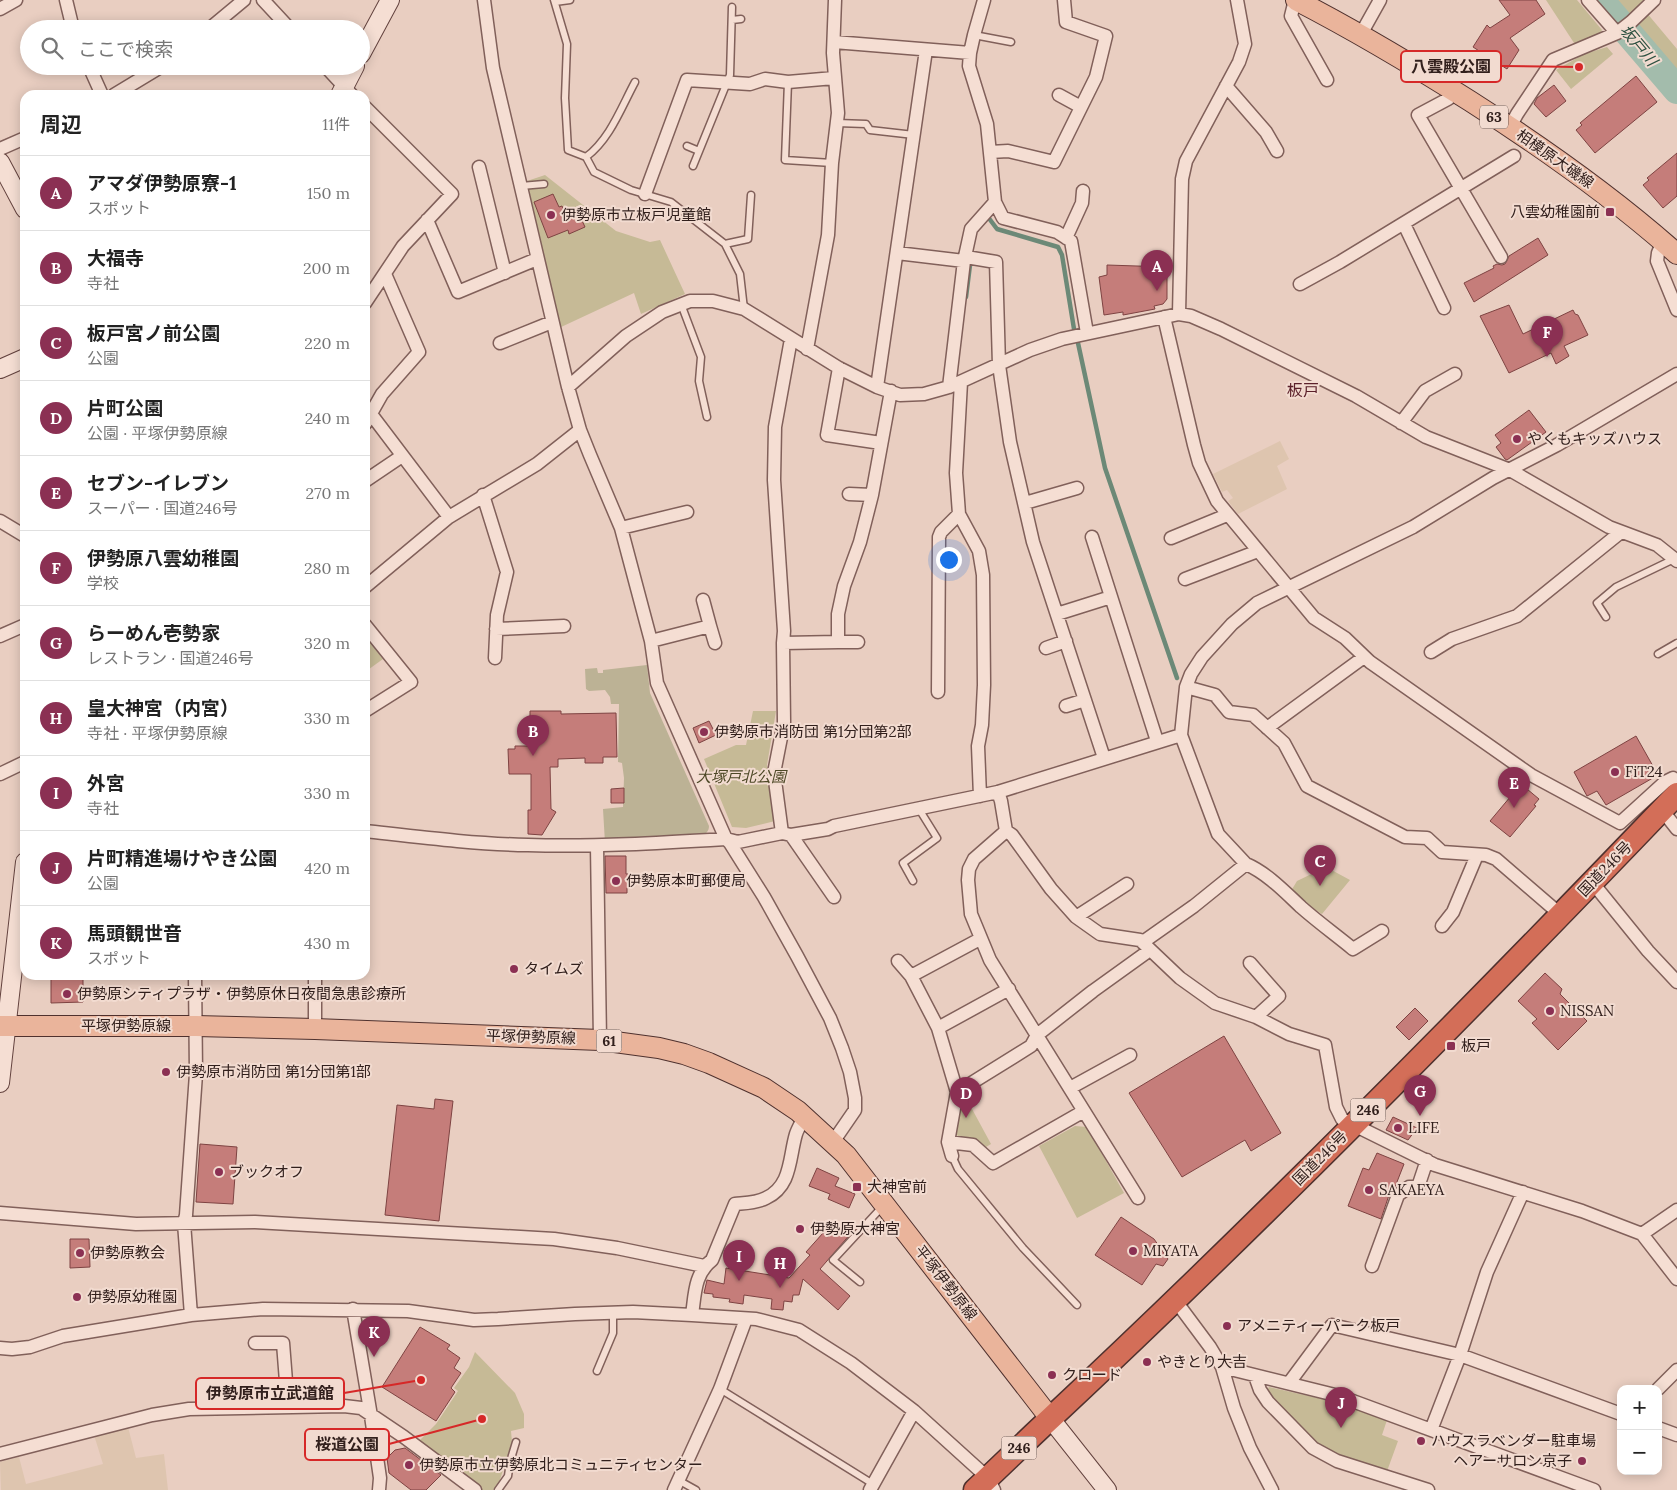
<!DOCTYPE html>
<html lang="ja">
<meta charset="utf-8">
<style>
:root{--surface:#fff;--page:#f2f2f2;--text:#222;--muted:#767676;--line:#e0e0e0;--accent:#8b3053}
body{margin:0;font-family:Lora,"Noto Sans JP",serif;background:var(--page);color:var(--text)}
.controls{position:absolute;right:15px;bottom:15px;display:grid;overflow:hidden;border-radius:10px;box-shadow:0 2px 12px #0003}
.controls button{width:45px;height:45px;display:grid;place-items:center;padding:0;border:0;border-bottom:1px solid var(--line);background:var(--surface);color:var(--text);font:25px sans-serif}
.you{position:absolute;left:948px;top:559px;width:18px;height:18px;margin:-12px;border:4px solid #fff;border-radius:50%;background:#1a73e8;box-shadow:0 0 0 8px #1a73e833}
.badge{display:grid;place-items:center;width:32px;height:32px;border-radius:50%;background:var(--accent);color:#fff;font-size:16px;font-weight:700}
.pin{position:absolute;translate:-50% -41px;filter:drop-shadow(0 1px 2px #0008)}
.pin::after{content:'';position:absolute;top:26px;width:18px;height:15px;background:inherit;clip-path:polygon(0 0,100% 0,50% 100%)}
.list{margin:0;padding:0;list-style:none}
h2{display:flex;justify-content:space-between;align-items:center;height:65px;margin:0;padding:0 20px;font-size:21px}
h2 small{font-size:16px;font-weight:400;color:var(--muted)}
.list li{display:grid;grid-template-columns:32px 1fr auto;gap:15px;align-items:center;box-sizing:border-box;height:75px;padding:0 20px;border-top:1px solid var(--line)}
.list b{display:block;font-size:19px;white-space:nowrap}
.list p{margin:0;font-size:16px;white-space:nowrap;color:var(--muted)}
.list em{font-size:16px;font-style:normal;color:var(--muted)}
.icon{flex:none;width:28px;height:28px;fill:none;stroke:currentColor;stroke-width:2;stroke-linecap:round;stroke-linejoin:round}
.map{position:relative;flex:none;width:1677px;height:1490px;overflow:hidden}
.search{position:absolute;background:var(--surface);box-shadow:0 2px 12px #0003;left:20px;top:20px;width:350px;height:55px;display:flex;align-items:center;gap:12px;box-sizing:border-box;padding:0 18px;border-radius:28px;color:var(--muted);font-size:19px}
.panel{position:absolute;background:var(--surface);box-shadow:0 2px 12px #0003;left:20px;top:90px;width:350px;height:890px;border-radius:15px}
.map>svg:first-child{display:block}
</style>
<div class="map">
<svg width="1677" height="1490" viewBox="0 0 1677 1490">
<rect width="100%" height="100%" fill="#e9cec1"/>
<path fill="#dec5af" d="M1280,441L1289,459L1277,466L1287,489L1238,514L1228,501L1233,498L1227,490L1222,492L1213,474Z
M128,1427L136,1458L164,1454L168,1490H1L0,1462L19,1457L26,1484L103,1464L94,1435Z"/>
<path fill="#c6ba96" d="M1546,0H1577L1602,30L1597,38L1576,46Z
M1604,0H1647L1628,18L1621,21Z
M1646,12L1677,49V86L1627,29Z
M1607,47L1613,54L1571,89L1556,70L1584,54Z
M545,175L616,231L650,242L660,240L685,294L641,314L634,293L559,328L527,181Z
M365,636L383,659L365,672Z
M753,711H776L767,765L775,821L746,828L732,827L704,759L736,745H746Z
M1326,867L1350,880L1322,914L1306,904L1291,891L1297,881Z
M965,1096L991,1144L986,1147L976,1139L959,1137L955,1133L962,1099Z
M1075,1126L1087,1127L1124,1193L1077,1218L1039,1146Z
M475,1352L515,1393L524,1414V1428L511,1431L512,1442L498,1486L493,1490H480L419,1441L436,1424L458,1391L454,1388L469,1367Z
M1269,1387L1344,1404L1387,1420L1382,1435L1398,1441L1386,1474L1338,1455L1317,1445L1266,1392Z"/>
<path fill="#bcb295" d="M647,665L650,693L709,826C709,831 706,834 701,836L605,843L603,809L623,807L624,778L622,763L618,762L619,704H611L610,697L605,690L589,691L586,689L585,669L597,668L598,673H603V670Z"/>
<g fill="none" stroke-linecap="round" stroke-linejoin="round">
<path stroke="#6c8977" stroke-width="4.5" d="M988,217L997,229L1058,247L1062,255L1074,329
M966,297L970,265
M1078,343L1105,468L1177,678"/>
<path stroke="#a3bcac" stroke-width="28" d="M1600,0L1677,90"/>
</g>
<path fill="#c57d7a" stroke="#7e4342" d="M1499,0H1536L1545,14L1510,38L1519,50L1507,69L1473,47L1487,25L1490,28L1510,15Z
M1636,76L1657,102L1595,153L1576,130L1582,125L1580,123Z
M1554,85L1566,101L1546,117L1534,104L1537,98Z
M1677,153V196L1663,208L1643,185L1649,180L1647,178Z
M553,194L559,207L562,206L567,217L578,212L585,227L569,234L568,230L548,238L534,202Z
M1538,238L1548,255L1474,302L1464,283L1494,268L1493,266L1497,264L1502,265L1505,264L1509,256Z
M1107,265L1167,267V299L1163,304L1154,306L1155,309L1123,315V312L1104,315L1099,277L1107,275Z
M1509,305L1523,334L1573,310L1575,314L1578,315L1588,335L1564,346L1569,356L1556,364L1551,353L1509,373L1480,316Z
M1529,410L1546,432L1507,460L1505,459L1496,447L1501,443L1495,435Z
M530,711H561V714L616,713L617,757H603V763H585V758L558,759V767H550L551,809L556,812L542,835L528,834V810H531V774H509L508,749H515V746H530Z
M709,721L716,735L699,743L693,728Z
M1636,736L1658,775L1606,805L1597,791L1587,796L1574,772Z
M1521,784L1539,799L1534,805L1536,806L1510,837L1490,821Z
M624,788V803H611V789Z
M605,856H626V874H629V888H627V893H606Z
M1545,973L1562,989L1560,994L1587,1021L1558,1050L1532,1023L1537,1019L1518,1001Z
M51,975H83V1002L51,1003Z
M1415,1008L1428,1021L1409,1040L1396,1027Z
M1224,1036L1281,1133L1251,1151L1245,1140L1182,1177L1129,1093Z
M435,1099L453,1101L439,1221L385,1215L397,1105L434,1109Z
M1393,1117L1417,1128L1408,1140L1386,1130Z
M200,1144L237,1147L233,1204L196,1202Z
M1377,1153L1404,1164L1395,1187L1390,1192L1381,1219L1348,1206L1363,1168L1369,1170Z
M817,1168L839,1178L835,1186L855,1194L849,1208L828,1199L830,1194L809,1186Z
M1121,1217L1154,1239L1168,1259L1163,1266L1156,1264L1142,1285L1095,1255Z
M841,1222L852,1232L820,1269L850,1296L838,1310L803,1279L799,1295H793L792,1302L784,1301L783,1310L771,1309L772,1299L744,1295L743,1304L729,1302L730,1299L713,1297V1294L704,1293L707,1280L724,1284L726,1268L789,1278L810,1255L806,1252L823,1233L828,1237Z
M70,1239H89L90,1267L70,1268Z
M420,1327L450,1345L447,1349L460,1358L454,1368L461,1373L451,1388L455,1392L436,1421L382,1387Z
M405,1448L441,1475L426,1490H411L389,1473L387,1458L395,1450Z"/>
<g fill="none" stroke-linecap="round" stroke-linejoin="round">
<defs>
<path id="lane" d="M554,0L567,44L565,98L568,150L586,157L594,172L631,190L671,202L725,244L740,274L744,309
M555,2L570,0
M732,20L741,19
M974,35L1011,42
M788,82L785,160L832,163
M837,123L866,124L870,130L914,135
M687,146L699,151
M586,157C610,139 621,108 635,82
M693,166L730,75L732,7
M521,186L544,184
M725,244L748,239L751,195
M681,304L701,357L699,381L707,417
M1606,617L1597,603L1616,587L1674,559
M1658,654L1677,643
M913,881L903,863L937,838L919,809
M952,1156L958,1169L1023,1248L1077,1305
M860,1282L833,1260L882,1207
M597,1371L613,1333V1313
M720,1389L873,1484
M678,1480L696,1490
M498,1490L508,1476L510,1462L516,1442"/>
<path id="street" d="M66,0L73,29
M263,0L290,29
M484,0L493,68L568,387L580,430L590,455L621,528L651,641L657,683L726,839L730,843L764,897L797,956L830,1018L842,1048L850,1072L855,1098V1110L833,1142
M984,0L974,35L970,53L969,66L987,124L995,202L1003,218L1057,232L1071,241L1087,333
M1295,0L1291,16L1327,80
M1588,0L1617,33
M0,9L16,0
M209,29L244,0
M1361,34L1380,0
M834,42L970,53
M89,66L102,95
M325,66L352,95
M1226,86L1266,132L1277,151
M1450,89L1448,99L1418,115L1501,257
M114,95L162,66
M1059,95L1081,107
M365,107L452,194L403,246L365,303
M1510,127L1517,114L1553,60L1617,33L1631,22L1654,0
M0,149L25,138
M990,152L1008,151L1054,162L1096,77L1106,36L1066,22L1064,0
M479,167L505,273
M645,194L687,80L750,84L765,79L788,82L834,78
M427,220L458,292L537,259
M1404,224L1444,308
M1066,238L1082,203L1083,191
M1663,241L1658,253L1657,261L1677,310
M897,253L964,261
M966,257L996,262L999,365L1010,442L1033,542L1104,758
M1300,284L1340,262L1514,156
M1179,314L1182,179L1186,161L1239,62L1245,44L1237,0
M1164,317L1194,445L1199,463L1217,501L1314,618L1345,638L1370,662L1531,775L1620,823L1665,782L1673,778L1677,781
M500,343L552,322
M807,349L828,235L832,163L838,113L833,53L835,0
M839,368L827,435L881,443
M961,382L956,473L959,514L979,551L983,575L984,685L982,725L978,746L980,796
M568,387L626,336L662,312L690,301H713L744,309L839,368L877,387L900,395L924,394L949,387L1030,350L1062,339L1179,314L1191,316L1221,329L1356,396L1426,437L1510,470L1609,527L1657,545L1677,561
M877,387L926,50
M949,387L964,261L971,229L995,202
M371,414L449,517
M1401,423L1425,391L1455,374
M365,424L382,394L419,352L385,274
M365,481L402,456
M849,494L872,495
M483,495L507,572L497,615L495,658
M1025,503L1077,488
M0,521L25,536
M621,528L687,512
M1092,537L1157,741
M1171,538L1227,515
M1185,579L1258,551
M365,587L449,517L537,464L580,430
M703,600L710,626
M1057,614L1111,597
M365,625L411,682L365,711
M496,629L564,626
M0,636L25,625
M651,641L710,626L715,643
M838,642H858
M783,643L838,642V614L844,586L860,542L872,495L891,391
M1046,648L1066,641
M1431,652L1452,639L1517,616L1621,532
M1186,687L1215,695L1229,712L1253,715L1284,743L1307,786L1405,837L1427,838L1442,852L1486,855L1496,859L1561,915
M938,692L939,537L941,532L959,514
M1066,706L1085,700
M1267,728L1364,657
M1181,735L1218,834L1246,864C1267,873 1285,892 1301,907C1318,922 1336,935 1353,949L1382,931
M0,774L25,762
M998,792L1001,801L1006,831L1012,835L1051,889L1076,917L1100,934L1140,940L1180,978L1215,1003L1256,1017L1289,1034L1325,1045L1336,1107L1342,1119L1435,1165L1582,1211L1642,1234L1677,1279
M1662,810L1677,829
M365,831C419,837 473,844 528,845C594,847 660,843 726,839L738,842L782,833L791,835L828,829L834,826L998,792L1181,735L1186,687L1191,674L1202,657L1232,624L1257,603L1413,527L1493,478L1557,445L1677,374
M1006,831L974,859L969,869L968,880L971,914L990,960L1138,1198
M782,833L774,773L784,722L783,643L784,631L774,480L775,427L791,339
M791,835L834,897
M597,846L600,1040
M1592,882L1648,951L1677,982
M1076,917L1127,884
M1442,926L1453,912L1477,855
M1143,942L1194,906L1246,864
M898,961L911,976L938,1028L957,1092L948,1142L952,1156
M1250,963L1279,996L1256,1017
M911,976L980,939
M938,1028L1009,989
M315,1029V975
M1070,1088L1130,1055
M957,1092L1031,1046L1037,1035L1093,991L1150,950
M804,1116C802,1122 798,1128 796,1134C789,1157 792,1186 766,1198C757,1203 745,1203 735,1204L712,1260C694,1274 695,1295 692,1315L756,1319L799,1330L851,1363L914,1411L988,1478L994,1490
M948,1142L973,1145L993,1163L1084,1111
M0,1213L136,1224L255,1222L554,1239L617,1248L704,1266
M1642,1234L1677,1210
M1372,1266L1398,1195L1409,1187H1418L1427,1160
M1175,1300L1210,1347L1222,1367L1234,1408L1250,1448L1272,1490
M353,1309L371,1416L380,1478L379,1490
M191,1315L184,1223L186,1215L196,1074L195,975
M255,1343H283L288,1407
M0,1348L12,1349L30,1347L63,1336L191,1315L263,1309L408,1311L474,1320L498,1319L575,1314L633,1312L692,1315
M1222,1367L1339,1396L1594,1490
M1255,1376L1260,1390L1268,1402L1313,1448L1337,1461L1428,1490
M1289,1383L1332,1325L1460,1355L1621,1414
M1658,1389L1677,1370
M1658,1428L1677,1435
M1431,1430L1460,1355L1487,1272L1523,1192
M0,1454L152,1415L189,1409L344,1406L361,1408L404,1437L475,1490
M674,1490L720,1389L746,1319
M870,1490L914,1411"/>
<path id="secondary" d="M361,54L390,0
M340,95L355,66
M0,162L25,209
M0,369L25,358
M0,1083L25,862
M1050,1418L1107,1490"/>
<path id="primary" d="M1296,0C1356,31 1413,65 1470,101C1542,147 1613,197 1677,254
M0,1026H196L315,1029L600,1040L659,1048L684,1054L709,1063L764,1088L798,1111L846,1155L1050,1418"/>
<path id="highway" d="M975,1490C1001,1466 1025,1442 1051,1418C1266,1217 1473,1007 1677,794"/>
</defs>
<use href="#lane" stroke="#81605a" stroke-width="9"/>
<use href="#street" stroke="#81605a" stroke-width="15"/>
<use href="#secondary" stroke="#63423e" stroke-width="20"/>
<use href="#primary" stroke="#4f312e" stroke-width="22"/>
<use href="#highway" stroke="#4f312e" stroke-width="25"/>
<use href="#lane" stroke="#f5ded3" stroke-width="6"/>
<use href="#street" stroke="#f5ded3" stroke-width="12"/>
<use href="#secondary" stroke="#f5ded3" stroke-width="18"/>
<use href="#primary" stroke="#eab49b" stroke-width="20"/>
<use href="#highway" stroke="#d36e58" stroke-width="22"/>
</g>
<g fill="#8b3053" stroke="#f2dbd0" stroke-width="2">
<rect x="1605" y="207" width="10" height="10" rx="2.5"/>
<circle cx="551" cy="215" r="5"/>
<circle cx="1517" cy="439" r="5"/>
<circle cx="704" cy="732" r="5"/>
<circle cx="1615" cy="772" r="5"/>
<circle cx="616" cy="881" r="5"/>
<circle cx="514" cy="969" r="5"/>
<circle cx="67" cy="994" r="5"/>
<circle cx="1550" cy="1011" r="5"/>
<rect x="1446" y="1041" width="10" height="10" rx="2.5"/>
<circle cx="166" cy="1072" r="5"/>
<circle cx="1398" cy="1128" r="5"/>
<circle cx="219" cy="1172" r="5"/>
<rect x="852" y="1182" width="10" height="10" rx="2.5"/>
<circle cx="1369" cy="1190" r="5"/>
<circle cx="800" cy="1229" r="5"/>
<circle cx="1133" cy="1251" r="5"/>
<circle cx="80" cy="1253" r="5"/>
<circle cx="77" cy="1297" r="5"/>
<circle cx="1227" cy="1326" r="5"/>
<circle cx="1147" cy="1362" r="5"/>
<circle cx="1052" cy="1375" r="5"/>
<circle cx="1421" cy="1441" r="5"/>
<circle cx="1582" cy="1461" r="5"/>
<circle cx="409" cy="1465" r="5"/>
</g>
<g text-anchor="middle" stroke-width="4" stroke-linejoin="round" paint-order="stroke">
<g fill="#f2dbd0" stroke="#6c5853" stroke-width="1">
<rect x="1480" y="105.5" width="28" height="23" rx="4"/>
<rect x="596.5" y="1029.5" width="25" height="23" rx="4"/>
<rect x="1350.5" y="1098.5" width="35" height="23" rx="4"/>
<rect x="1001.5" y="1436.5" width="35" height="23" rx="4"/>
</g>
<g font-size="14" font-weight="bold" fill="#32201d">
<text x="1494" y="122">63</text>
<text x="609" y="1046">61</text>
<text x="1368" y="1115">246</text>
<text x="1019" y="1453">246</text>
</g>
<g font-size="15" fill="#32201d" stroke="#f2dbd0">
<text transform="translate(1555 159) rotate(35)" y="5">相模原大磯線</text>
<text transform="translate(1605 869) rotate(-46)" y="5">国道246号</text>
<text x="126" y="1031">平塚伊勢原線</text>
<text transform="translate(531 1037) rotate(2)" y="5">平塚伊勢原線</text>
<text transform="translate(1320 1158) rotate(-45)" y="5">国道246号</text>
<text transform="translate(946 1283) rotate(52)" y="5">平塚伊勢原線</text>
</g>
<g font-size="15" fill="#32201d" stroke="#f2dbd0" text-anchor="start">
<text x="1600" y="217" text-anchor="end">八雲幼稚園前</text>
<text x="561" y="220">伊勢原市立板戸児童館</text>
<text x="1527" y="444">やくもキッズハウス</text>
<text x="714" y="737">伊勢原市消防団 第1分団第2部</text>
<text x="1625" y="777">FiT24</text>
<text x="626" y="886">伊勢原本町郵便局</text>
<text x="524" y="974">タイムズ</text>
<text x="77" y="999">伊勢原シティプラザ・伊勢原休日夜間急患診療所</text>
<text x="1560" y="1016">NISSAN</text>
<text x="1461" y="1051">板戸</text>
<text x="176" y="1077">伊勢原市消防団 第1分団第1部</text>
<text x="1408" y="1133">LIFE</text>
<text x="229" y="1177">ブックオフ</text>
<text x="867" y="1192">大神宮前</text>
<text x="1379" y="1195">SAKAEYA</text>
<text x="810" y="1234">伊勢原大神宮</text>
<text x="1143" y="1256">MIYATA</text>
<text x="90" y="1258">伊勢原教会</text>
<text x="87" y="1302">伊勢原幼稚園</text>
<text x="1237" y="1331">アメニティーパーク板戸</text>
<text x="1157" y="1367">やきとり大吉</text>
<text x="1062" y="1380">クロード</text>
<text x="1431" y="1446">ハウスラベンダー駐車場</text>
<text x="1572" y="1466" text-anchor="end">ヘアーサロン京子</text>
<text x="419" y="1470">伊勢原市立伊勢原北コミュニティセンター</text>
</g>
<g font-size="15" font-style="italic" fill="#4d4826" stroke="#f2dbd0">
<text x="741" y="782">大塚戸北公園</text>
</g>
<g font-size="16" font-style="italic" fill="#2e5141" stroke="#f2dbd0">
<text transform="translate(1639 45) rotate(50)" y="6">坂戸川</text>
</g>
<g font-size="16" fill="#5b202a" stroke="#f2dbd0">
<text x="1303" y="396">板戸</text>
</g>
</g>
<path fill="none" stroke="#d62828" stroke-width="2" d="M1579 67L1501 66M421 1380L344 1393M482 1419L389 1444"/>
<g fill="#d62828" stroke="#f2dbd0" stroke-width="2">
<circle cx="1579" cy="67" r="5"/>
<circle cx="421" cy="1380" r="5"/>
<circle cx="482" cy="1419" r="5"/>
</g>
<g fill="#f2dbd0" stroke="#d62828" stroke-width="2">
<rect x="1401" y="51" width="100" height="31" rx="5"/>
<rect x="196" y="1378" width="148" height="31" rx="5"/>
<rect x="305" y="1429" width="84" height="31" rx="5"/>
</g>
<g font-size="16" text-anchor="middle" font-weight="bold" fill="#32201d">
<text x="1451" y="72">八雲殿公園</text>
<text x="270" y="1399">伊勢原市立武道館</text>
<text x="347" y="1450">桜道公園</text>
</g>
</svg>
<div class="controls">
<button>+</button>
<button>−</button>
</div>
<div class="you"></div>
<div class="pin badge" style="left:1157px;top:291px">A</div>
<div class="pin badge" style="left:533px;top:756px">B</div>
<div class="pin badge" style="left:1320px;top:886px">C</div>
<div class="pin badge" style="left:966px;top:1118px">D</div>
<div class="pin badge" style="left:1514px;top:808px">E</div>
<div class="pin badge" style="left:1547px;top:357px">F</div>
<div class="pin badge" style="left:1420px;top:1116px">G</div>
<div class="pin badge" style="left:780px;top:1288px">H</div>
<div class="pin badge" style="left:739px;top:1281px">I</div>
<div class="pin badge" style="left:1341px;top:1428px">J</div>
<div class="pin badge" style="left:374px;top:1357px">K</div>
<div class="search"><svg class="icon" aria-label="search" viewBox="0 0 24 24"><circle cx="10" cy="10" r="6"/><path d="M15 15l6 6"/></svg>ここで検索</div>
<section class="panel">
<h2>周辺<small>11件</small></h2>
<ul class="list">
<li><span class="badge">A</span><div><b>アマダ伊勢原寮-1</b><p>スポット</p></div><em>150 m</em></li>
<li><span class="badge">B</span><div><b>大福寺</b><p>寺社</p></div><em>200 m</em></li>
<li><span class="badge">C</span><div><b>板戸宮ノ前公園</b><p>公園</p></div><em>220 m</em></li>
<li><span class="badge">D</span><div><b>片町公園</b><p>公園 · 平塚伊勢原線</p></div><em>240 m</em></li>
<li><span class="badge">E</span><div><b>セブン-イレブン</b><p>スーパー · 国道246号</p></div><em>270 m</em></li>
<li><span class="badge">F</span><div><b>伊勢原八雲幼稚園</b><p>学校</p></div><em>280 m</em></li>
<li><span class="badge">G</span><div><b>らーめん壱勢家</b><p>レストラン · 国道246号</p></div><em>320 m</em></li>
<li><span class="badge">H</span><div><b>皇大神宮（内宮）</b><p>寺社 · 平塚伊勢原線</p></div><em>330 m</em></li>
<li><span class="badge">I</span><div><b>外宮</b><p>寺社</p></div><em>330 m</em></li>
<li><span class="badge">J</span><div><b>片町精進場けやき公園</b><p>公園</p></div><em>420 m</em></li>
<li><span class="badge">K</span><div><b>馬頭観世音</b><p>スポット</p></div><em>430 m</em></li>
</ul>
</section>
</div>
